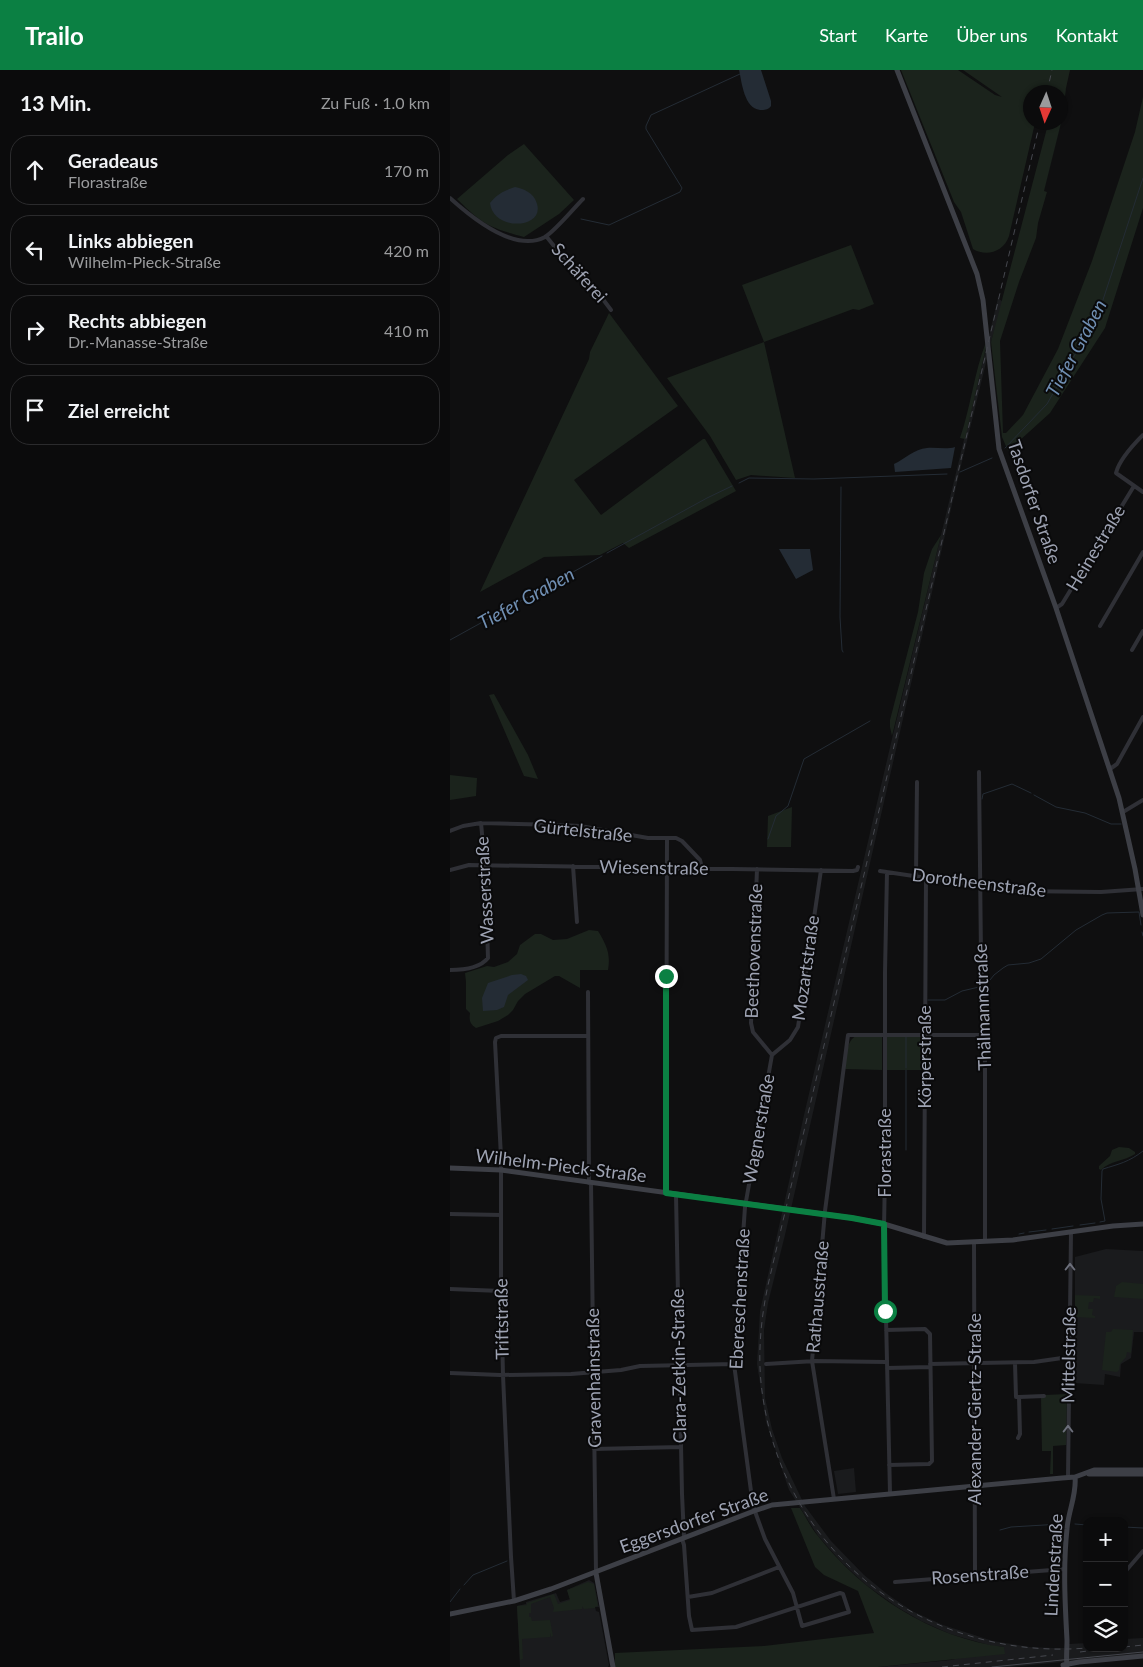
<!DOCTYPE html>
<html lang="de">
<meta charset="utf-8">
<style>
:root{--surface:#0b0b0c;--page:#141415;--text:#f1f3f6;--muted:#9a9b9d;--line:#2b2b2d;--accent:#0b8043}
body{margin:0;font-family:Lato,sans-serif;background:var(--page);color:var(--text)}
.controls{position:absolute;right:15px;bottom:15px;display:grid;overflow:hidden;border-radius:10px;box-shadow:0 1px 4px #0004}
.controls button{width:45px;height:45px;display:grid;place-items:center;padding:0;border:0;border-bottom:1px solid var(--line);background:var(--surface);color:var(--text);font:25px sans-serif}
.compass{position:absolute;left:573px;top:15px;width:45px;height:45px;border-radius:50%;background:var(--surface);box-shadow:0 1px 4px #0004;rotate:183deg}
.stop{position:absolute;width:15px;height:15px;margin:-11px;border:4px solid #0b8043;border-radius:50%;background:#fff}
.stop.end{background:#0b8043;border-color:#fff;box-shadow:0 1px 5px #0008}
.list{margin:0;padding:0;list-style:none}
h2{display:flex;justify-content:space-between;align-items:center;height:65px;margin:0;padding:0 20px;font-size:21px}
h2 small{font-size:16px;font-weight:400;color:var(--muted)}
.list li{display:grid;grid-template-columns:32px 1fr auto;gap:15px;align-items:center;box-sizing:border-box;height:70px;margin:0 10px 10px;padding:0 10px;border:1px solid var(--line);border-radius:20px}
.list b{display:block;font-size:19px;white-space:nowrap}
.list p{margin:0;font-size:16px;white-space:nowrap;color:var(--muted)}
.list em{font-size:16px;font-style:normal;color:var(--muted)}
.icon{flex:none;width:28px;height:28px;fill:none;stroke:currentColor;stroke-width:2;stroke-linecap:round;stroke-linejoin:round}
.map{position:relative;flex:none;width:693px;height:1597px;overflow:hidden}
header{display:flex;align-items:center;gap:30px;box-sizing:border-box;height:70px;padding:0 25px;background:var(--accent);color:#fff}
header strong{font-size:24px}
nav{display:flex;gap:28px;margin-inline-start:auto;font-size:18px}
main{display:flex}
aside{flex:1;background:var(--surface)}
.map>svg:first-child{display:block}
</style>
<header>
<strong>Trailo</strong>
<nav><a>Start</a><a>Karte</a><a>Über uns</a><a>Kontakt</a></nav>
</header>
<main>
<aside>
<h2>13 Min.<small>Zu Fuß · 1.0 km</small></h2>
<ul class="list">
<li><svg class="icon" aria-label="ahead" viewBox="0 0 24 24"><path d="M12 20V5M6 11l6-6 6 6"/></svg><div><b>Geradeaus</b><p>Florastraße</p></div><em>170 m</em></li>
<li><svg class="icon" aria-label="left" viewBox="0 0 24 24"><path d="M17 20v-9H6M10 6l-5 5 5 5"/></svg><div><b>Links abbiegen</b><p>Wilhelm-Pieck-Straße</p></div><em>420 m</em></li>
<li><svg class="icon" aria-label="right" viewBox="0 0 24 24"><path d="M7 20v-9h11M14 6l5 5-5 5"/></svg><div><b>Rechts abbiegen</b><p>Dr.-Manasse-Straße</p></div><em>410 m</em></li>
<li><svg class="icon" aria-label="arrive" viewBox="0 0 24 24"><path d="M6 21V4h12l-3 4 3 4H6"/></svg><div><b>Ziel erreicht</b></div></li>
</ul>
</aside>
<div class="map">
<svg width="693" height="1597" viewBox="0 0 693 1597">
<rect width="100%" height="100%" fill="#0f0f10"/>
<path fill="#1a1b1d" d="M548,228L553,232L541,272L509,404L335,1165L318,1233L314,1260L315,1328L322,1359L332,1388L355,1436L381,1471L414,1505L437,1524L462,1541L493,1555L543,1571L580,1577L604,1578H618L619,1574L637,1573V1578H674V1569L693,1568V1584L561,1597H428L501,1590L554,1577L542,1576L500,1564L471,1551L447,1537L416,1515L392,1493L368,1466L339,1420L316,1352L307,1294L310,1241L354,1045L441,673Z
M656,1179L693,1181V1262H684L681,1288L671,1294L670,1307L655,1304L654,1315L624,1313L626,1232L625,1225V1187Z
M404,1398L406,1422L388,1424L384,1401Z
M139,1510L144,1513L149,1537H145L146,1541L149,1542L159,1595L158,1597H70L67,1536L76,1534V1532L106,1523L110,1532L120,1529L117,1520Z"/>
<path fill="#1b231c" d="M451,0H508L545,25L552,27L513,0H620L616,18L613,45L594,121L597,122L588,153L586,168L569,212L550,271L553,363H556L573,345L608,279L642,191L685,62L693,27V138L655,258L600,343L558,381L552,367L541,272L597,58L590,53L610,52V22H580V52L585,53L559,166C554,182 536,187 523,179L511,142L504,132Z
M74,74L124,130L109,144L74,167C40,158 32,154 7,129L58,85Z
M401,175L424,234L409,240L403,239L314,272L345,408L301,405L286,410L260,366L217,308L314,272L292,215Z
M159,243L228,336L124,410L151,445L253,369H255L286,421L179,478L173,473L150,485L94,487L30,522L139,289L140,282Z
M536,272V277L515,369L510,368C521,336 524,303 536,272Z
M491,465L442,666L440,657V650L468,542L474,503L482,479Z
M44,624L78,685L88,709L74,706L39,625Z
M0,705L27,708L26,726L0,730Z
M342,737L341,777H317L318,746Z
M139,860L148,861C156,874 161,884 158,900H130V918L109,906H105L75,924L68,931L63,940L58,945L48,951L26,958C20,954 19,951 20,943L16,939V912L15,903L37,896L44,897L58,892L67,884L70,875L85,864H91L103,870L117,869Z
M407,965H432V1000L395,999C397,986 395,972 407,965Z
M474,965V1000H437L436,966Z
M669,1077L679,1078L685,1082V1084C675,1091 659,1091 651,1100L649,1099V1096L660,1086L662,1080Z
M672,1212L693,1214V1229L664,1227L666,1216Z
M625,1225L650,1226V1229L644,1228L643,1232H639L638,1239H643L642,1245L645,1246V1248L625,1247Z
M663,1259L683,1260L681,1283L677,1282L676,1287L670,1294L669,1300L667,1302L652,1300L656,1262H661Z
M617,1324L616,1375L603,1376V1404H600L601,1381H592L591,1328L595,1325Z
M341,1438H350C356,1447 361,1458 368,1466C413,1523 481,1568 554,1577L555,1584L428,1597H165V1583L314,1576L424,1563L408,1521L374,1505L365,1497Z
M138,1512L144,1514L148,1536L145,1537V1538L134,1539L132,1536V1539L103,1542L104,1538L100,1527L81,1534V1543H79V1547H81L82,1551L100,1550L103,1566L101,1567V1563L100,1567L72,1569L73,1589L70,1590L67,1536L77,1535V1533L104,1524L108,1534L120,1530L117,1520Z"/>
<path fill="#242c35" d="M289,0H311L321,31V36C318,40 315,40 310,40C294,38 292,13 289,0Z
M65,117C74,119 81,122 85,129C101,159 43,163 40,133C47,124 55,120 65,117Z
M505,377L501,398L445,402L444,394C455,389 464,379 477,378C486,377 496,380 505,377Z
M329,479H360L363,500L346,509Z
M71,904L76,906L78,910L58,925L54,937L47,940L33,941L32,928L38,913L62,905Z"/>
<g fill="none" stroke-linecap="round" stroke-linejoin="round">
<path stroke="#242c35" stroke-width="1" d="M131,149L159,155L230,122L232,118L196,59V56L201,45L290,4
M555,378L597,334L649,242L693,108
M510,402L542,388
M289,413L299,408L364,409L497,404
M391,417L390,547L392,580L393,582
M157,483L257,428L282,416
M0,570L152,486
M584,725L606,737L635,743L661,754H671
M532,729L533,724L562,714L581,723
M318,769L326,746L338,736L354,689L420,651
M692,862L693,866
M536,915L544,905L553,898L558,895L579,893L591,889L626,860L652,845L657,843L689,842L691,855
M478,930H495L512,921L529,917
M456,966V998
M456,1080V1000
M650,1152L655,1151L651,1129L652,1101L653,1099C669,1094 679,1092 693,1081
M630,1155L645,1153
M602,1159L623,1156
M579,1162L596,1160
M569,1164L574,1163
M625,1454L637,1455
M674,1457L693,1458
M550,1460L561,1457L611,1454
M14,1515L23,1505L57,1491
M0,1532L10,1519"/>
<path stroke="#2f3036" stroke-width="4" d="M0,128C21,147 65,183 95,167C106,160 123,139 133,129
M96,166L116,191L122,196L131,200L161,240
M693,365C684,374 669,391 666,403L693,422
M606,538L612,534L684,416
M650,556L693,482
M682,580L693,561
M660,699L667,694L693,647
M529,702L531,887L535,946V1171
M673,742L693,730
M0,761L13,756L31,753L109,755L130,756L198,768H226L232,771L250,790L252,798
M123,796L127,852
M307,799L301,953L303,962L322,985
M0,800L19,795L403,801L407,800L408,797
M430,801L564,821L651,822L693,819
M437,802L435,902V1102L434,1159L440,1423
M466,806L467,712
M0,900C13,900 30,898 38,888L35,795L31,753
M138,922L139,1113
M322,985L340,970L348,957L371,800
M141,1113L146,1503
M216,1123L217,768
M226,1125L232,1424L234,1467
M0,1144L51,1145
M474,1167L476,807
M524,1172L525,1505
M0,1219L51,1221
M436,1260L475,1259L480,1264L482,1391L479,1394L439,1395
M565,1293L566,1327H569L570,1364L568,1368
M316,1294L365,1291L436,1292
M480,1294L584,1292L619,1287
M437,1298L480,1297
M0,1303L50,1305L121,1304L171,1300L190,1296L284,1294
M569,1327L594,1326
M144,1379L231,1377
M618,1408L621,1162
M384,1429L362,1291L375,1141L398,965H535
M232,1469L234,1475L239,1546L242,1560L286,1557L390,1523L393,1524L399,1542L352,1556L343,1523L315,1469L303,1436L284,1294L295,1137L322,985
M674,1503L693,1481
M445,1512L615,1499
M238,1527L262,1523L329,1497
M64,1531L61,1487L53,1305L51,1221V1087L45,972L46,968L51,966H138"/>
<path stroke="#3d3f46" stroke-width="5" d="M447,0L527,204L533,230L549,379L606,538L669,728L685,799L693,845
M0,1098L51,1100L402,1148L434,1154L497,1173L563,1170L663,1156L693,1154
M639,1404H693
M146,1503L163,1597
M0,1544L64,1531L101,1519L304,1441L322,1435L612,1408L625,1407L644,1400H693
M613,1595L629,1592L693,1586
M617,1597C616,1588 617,1580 617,1570C615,1534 613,1496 617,1459C618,1442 627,1424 625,1407"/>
<path stroke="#46484f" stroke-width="1" d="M542,1597L693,1582"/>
<path stroke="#46484f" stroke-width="1" stroke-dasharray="6 5" stroke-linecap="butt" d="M597,22L602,0
M590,52L318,1215C310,1253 307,1291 313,1328C337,1488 479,1591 637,1578
M674,1577L693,1575
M630,1582L660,1578
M492,1597L603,1585"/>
</g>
<defs><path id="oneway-chevron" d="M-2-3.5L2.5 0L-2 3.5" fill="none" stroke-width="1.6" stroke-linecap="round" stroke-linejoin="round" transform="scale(1.25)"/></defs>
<g stroke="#6c6f7b">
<use href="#oneway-chevron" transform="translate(620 1197) rotate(-90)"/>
<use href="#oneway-chevron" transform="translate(618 1359) rotate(-90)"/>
</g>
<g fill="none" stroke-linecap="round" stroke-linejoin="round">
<path stroke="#0b8043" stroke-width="6" d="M216,906V1123L402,1148L434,1154L435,1241"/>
</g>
<g text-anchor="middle" stroke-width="4" stroke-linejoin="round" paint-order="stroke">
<g font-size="18" fill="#9ea3b3" stroke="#0a0a0b">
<text transform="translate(129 203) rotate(48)" y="6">Schäferei</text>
<text transform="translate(584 432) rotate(71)" y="6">Tasdorfer Straße</text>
<text transform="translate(646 478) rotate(-59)" y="6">Heinestraße</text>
<text transform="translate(133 761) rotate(6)" y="6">Gürtelstraße</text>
<text transform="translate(204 798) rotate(1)" y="6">Wiesenstraße</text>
<text transform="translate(529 813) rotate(7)" y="6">Dorotheenstraße</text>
<text transform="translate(35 820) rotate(-93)" y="6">Wasserstraße</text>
<text transform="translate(304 881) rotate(-88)" y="6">Beethovenstraße</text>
<text transform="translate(356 898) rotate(-82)" y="6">Mozartstraße</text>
<text transform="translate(533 937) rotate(-92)" y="6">Thälmannstraße</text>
<text transform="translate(475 987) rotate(-90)" y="6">Körperstraße</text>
<text transform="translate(309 1059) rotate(-80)" y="6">Wagnerstraße</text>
<text transform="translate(435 1083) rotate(-90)" y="6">Florastraße</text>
<text transform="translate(111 1096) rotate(7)" y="6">Wilhelm-Pieck-Straße</text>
<text transform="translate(368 1227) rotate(-85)" y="6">Rathausstraße</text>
<text transform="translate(290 1229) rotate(-87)" y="6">Ebereschenstraße</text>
<text transform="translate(52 1249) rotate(-91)" y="6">Triftstraße</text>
<text transform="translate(619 1285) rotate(-89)" y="6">Mittelstraße</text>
<text transform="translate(229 1296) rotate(-91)" y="6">Clara-Zetkin-Straße</text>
<text transform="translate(144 1308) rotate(-91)" y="6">Gravenhainstraße</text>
<text transform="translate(525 1339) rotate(-90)" y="6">Alexander-Giertz-Straße</text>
<text transform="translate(244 1451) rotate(-20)" y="6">Eggersdorfer Straße</text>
<text transform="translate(604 1495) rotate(-87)" y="6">Lindenstraße</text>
<text transform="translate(530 1505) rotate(-4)" y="6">Rosenstraße</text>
</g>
<g font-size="19" font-style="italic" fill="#708fb3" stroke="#0a0a0b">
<text transform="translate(626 278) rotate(-62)" y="7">Tiefer Graben</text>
<text transform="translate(76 528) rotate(-29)" y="7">Tiefer Graben</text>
</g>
</g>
</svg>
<div class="controls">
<button>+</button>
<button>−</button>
<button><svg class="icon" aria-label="layers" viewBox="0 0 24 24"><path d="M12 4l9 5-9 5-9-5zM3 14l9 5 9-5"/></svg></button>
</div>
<svg class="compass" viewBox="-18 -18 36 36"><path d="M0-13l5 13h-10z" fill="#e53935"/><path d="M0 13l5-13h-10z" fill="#9a9b9d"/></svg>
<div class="stop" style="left:435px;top:1241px"></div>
<div class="stop end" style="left:216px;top:906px"></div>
</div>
</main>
